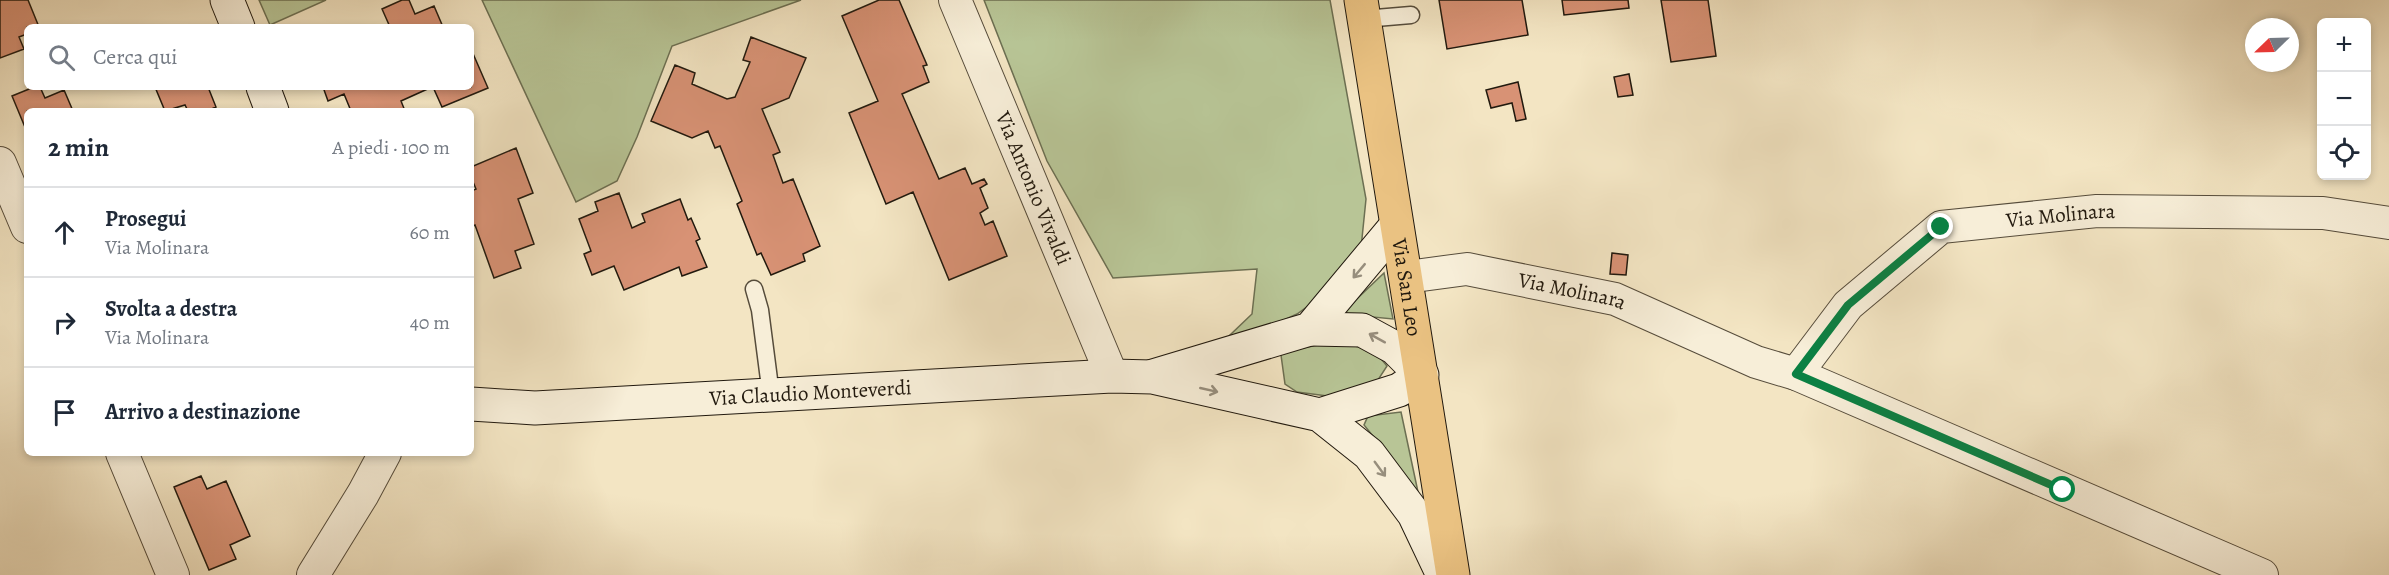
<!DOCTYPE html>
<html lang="it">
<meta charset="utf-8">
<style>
:root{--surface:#fff;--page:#f2f2f3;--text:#1f2937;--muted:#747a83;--line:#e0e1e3}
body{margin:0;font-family:Alegreya,serif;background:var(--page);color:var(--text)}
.controls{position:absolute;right:18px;top:18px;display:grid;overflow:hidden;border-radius:9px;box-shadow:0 3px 9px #0003}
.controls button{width:54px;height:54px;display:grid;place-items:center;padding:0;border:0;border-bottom:2px solid var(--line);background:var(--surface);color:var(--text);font:30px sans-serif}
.compass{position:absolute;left:2245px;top:18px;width:54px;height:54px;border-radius:50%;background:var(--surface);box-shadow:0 3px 9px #0003;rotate:247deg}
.stop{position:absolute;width:18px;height:18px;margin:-14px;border:4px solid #0b8043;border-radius:50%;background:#fff}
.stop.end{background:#0b8043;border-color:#fff;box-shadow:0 2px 6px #0008}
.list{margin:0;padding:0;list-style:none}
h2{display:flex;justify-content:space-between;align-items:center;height:78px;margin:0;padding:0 24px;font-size:26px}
h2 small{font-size:20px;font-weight:400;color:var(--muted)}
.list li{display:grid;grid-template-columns:39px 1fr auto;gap:18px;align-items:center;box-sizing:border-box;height:90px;padding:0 24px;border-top:2px solid var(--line)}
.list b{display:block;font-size:22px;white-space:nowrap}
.list p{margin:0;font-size:20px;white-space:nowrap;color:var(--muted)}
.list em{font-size:20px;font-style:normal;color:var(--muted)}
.icon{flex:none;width:33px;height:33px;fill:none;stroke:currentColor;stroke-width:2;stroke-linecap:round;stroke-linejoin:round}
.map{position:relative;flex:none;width:2389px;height:575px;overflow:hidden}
.search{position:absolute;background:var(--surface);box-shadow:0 3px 9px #0003;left:24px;top:24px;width:450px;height:66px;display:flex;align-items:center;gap:15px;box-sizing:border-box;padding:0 21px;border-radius:9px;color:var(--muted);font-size:22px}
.panel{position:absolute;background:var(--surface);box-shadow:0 3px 9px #0003;left:24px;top:108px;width:450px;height:348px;border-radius:9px}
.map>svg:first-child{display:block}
</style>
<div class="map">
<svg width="2389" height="575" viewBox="0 0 2389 575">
<rect width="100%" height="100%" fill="#f3e5c3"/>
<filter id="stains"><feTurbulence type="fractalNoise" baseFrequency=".00333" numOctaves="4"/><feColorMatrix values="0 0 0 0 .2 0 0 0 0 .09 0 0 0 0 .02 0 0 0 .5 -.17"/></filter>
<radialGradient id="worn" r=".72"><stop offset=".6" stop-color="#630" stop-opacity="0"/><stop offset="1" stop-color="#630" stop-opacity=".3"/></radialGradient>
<path fill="#b8c596" stroke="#6c6f52" stroke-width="1.5" d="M259,0H326L270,25Z
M482,0H801L672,46L637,137L617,181L576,202Z
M984,0H1330L1366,199L1361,248L1333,288L1297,314L1255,333L1228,337L1252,314L1257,269L1113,278L1047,161Z
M1384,273L1393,319L1341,314Z
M1334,342C1356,346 1373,347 1387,366L1378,380L1335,397L1297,392L1285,384L1281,355L1287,351Z
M1401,412L1418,492L1364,425L1368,416Z"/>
<path fill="#d89275" stroke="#21190e" stroke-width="1.5" d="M0,0H28L39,27H27V34L19,37L24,49L0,58Z
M402,0H409L415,14L434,6L443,27H390L382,9Z
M879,0H899L927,65L923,66L929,82L902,94L939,179L965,168L972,184L984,179L987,184L980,188L988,208L980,213L985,225L993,221L1007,256L949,280L913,192L886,204L849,113L878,101L842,16Z
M1439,0H1522L1528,35L1447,49Z
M1562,0H1628L1629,8L1564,15Z
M1661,0H1708L1716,56L1671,62Z
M751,37L806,58L789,98L762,109L780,152L773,155L783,183L793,179L820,246L803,254L805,261L771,275L761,253L757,255L737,204L742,201L720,146L715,148L708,131L692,138L651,121L675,65L695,73L692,84L727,99L735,97L750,62L743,60Z
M471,49L488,88L442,107L433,87H471Z
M1629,74L1633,95L1618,97L1614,77Z
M1518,82L1526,119L1516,121L1512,103L1491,108L1486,90Z
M34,87H40L45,98L64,90L73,111H27V132L12,96Z
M155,87H208L216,107L207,111H188L185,105L165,111Z
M323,87H432L401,101L405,111H351L344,94L328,101Z
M516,148L533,193L518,199L534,244L515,251L521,268L494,278L475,225L471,227V191L476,189L471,177V167Z
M619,193L632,228L645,222L642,214L680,199L688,220L691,218L700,239L696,241L707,267L682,276L679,267L624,290L614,266L592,275L584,254L591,251L579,219L598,211L595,202Z
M1612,253L1628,255L1626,275L1610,274Z
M201,476L207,489L226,481L250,536L230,545L236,559L209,570L174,487Z"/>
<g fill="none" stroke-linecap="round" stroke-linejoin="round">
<defs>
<path id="lane" d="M1364,19L1411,15
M754,289L760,310L771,395"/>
<g id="street">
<path id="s1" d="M955,0L1112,376"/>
<path d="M0,163L27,227"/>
<path id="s2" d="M1407,277L1467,269L1615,299L1756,362L1796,374L2262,575"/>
<path id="s3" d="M1796,374L1848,305L1941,227L2097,211L2323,213L2389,223"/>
<path d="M122,453L173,575"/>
<path d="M313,575L363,494L385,453"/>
</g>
<g id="secondary">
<path d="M227,0L238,27"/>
<path d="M263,87L272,111"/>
<path d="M1310,329L1362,330L1395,348L1422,375L1399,390L1320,415"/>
<path d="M1153,376L1310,329L1396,226"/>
<path id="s4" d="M471,404L535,408L1112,376L1152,377L1320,415L1369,454L1414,514L1443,575"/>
</g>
<g id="primary">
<path id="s5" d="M1361,0L1453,575"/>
</g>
</defs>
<use href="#lane" stroke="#564c3b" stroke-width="19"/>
<use href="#street" stroke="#564c3b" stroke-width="34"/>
<use href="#secondary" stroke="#21190e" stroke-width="35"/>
<use href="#primary" stroke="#21190e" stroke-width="35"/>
<use href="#lane" stroke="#f7eed8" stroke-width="16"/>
<use href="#street" stroke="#f7eed8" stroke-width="32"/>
<use href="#secondary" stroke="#f7eed8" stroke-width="33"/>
<use href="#primary" stroke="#eac282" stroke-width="33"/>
</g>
<defs><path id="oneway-shaft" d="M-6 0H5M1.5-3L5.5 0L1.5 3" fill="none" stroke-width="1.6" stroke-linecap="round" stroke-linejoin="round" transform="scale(1.5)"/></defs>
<g stroke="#978e7d">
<use href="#oneway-shaft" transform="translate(1359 271) rotate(130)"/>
<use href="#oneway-shaft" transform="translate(1377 338) rotate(-151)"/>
<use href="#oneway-shaft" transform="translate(1209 390) rotate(13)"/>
<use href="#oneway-shaft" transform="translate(1380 469) rotate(54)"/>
</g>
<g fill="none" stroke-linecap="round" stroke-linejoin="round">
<path stroke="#0b8043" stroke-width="8" d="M1941,227L1848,305L1796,374L2063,490"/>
</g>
<g text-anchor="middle" stroke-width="5" stroke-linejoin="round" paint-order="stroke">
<g font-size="21" fill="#21190e" stroke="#f7eed8">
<text dy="7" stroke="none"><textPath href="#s1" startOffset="204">Via Antonio Vivaldi</textPath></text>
<text dy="7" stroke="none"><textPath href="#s3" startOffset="328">Via Molinara</textPath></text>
<text dy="7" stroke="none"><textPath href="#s5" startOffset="291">Via San Leo</textPath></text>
<text dy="7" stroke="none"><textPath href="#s2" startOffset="168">Via Molinara</textPath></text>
<text dy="7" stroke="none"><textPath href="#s4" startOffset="340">Via Claudio Monteverdi</textPath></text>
</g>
</g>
<rect width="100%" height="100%" filter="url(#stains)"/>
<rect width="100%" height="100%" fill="url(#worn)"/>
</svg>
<div class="controls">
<button>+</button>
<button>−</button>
<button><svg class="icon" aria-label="locate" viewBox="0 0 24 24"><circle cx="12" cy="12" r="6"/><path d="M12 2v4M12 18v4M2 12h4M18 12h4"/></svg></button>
</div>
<svg class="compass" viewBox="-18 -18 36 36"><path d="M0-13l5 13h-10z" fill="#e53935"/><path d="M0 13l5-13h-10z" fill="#747a83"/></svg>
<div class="stop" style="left:2063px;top:490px"></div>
<div class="stop end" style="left:1941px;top:227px"></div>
<div class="search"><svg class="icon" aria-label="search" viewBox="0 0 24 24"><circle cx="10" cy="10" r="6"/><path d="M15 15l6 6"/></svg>Cerca qui</div>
<section class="panel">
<h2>2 min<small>A piedi · 100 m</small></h2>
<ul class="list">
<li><svg class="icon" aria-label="ahead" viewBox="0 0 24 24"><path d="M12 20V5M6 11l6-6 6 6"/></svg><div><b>Prosegui</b><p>Via Molinara</p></div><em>60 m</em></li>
<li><svg class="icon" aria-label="right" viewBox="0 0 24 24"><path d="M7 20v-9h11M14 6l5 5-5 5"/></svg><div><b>Svolta a destra</b><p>Via Molinara</p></div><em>40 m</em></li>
<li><svg class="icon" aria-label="arrive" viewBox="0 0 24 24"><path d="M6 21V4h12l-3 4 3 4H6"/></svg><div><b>Arrivo a destinazione</b></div></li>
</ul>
</section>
</div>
